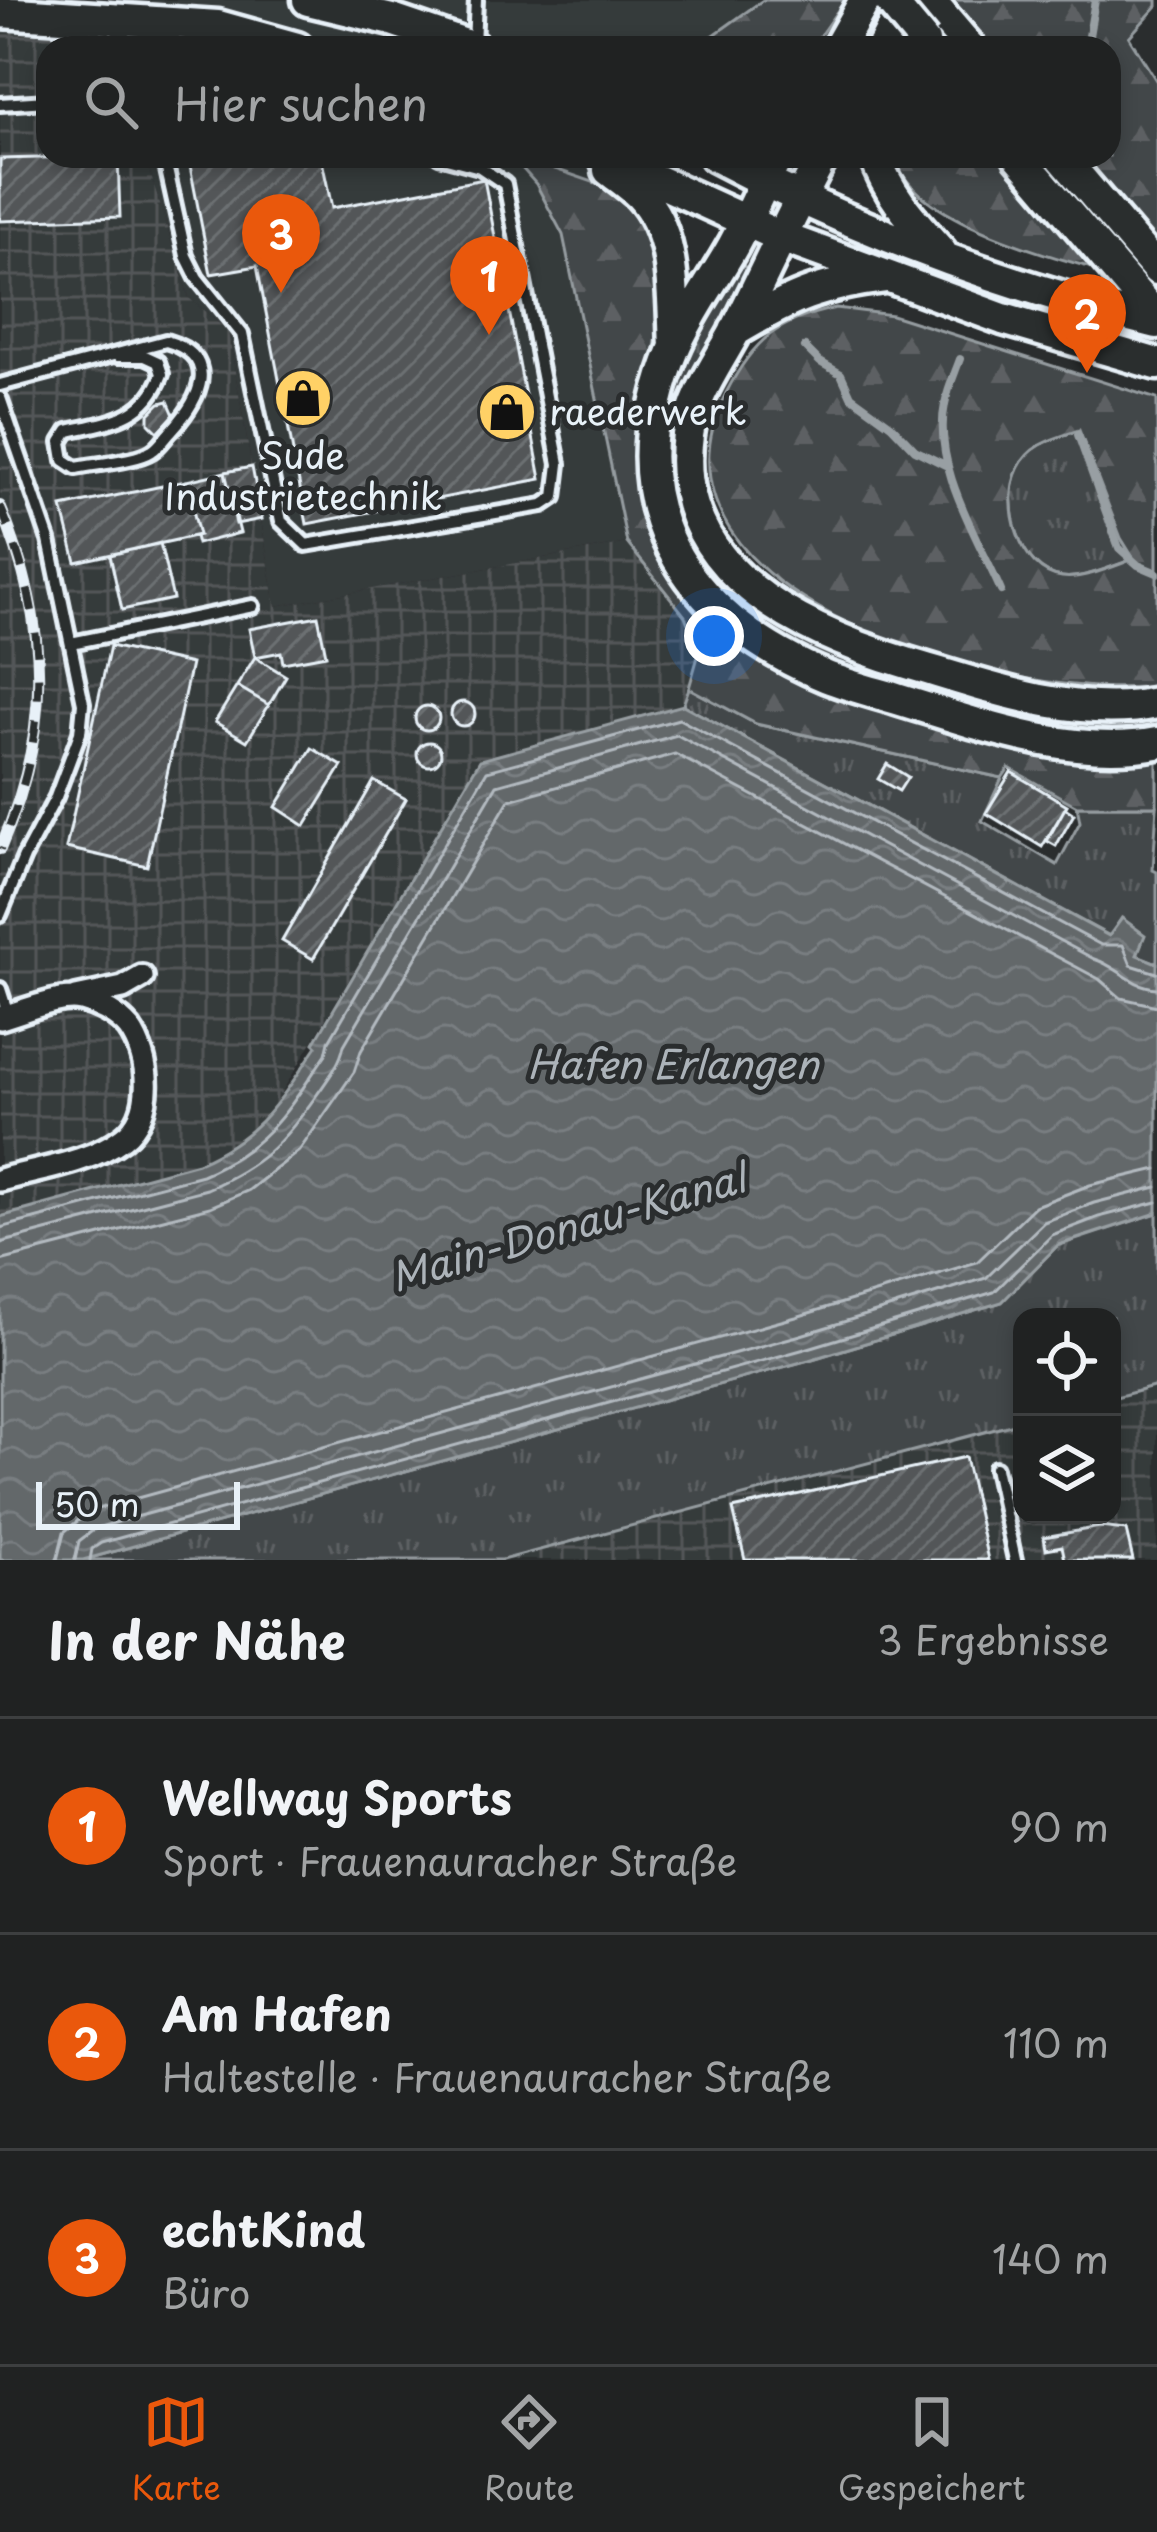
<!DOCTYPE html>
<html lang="de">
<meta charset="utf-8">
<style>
:root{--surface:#202222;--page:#282a2a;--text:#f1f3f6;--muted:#a2a4a5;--line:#3d3f40;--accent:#ea580c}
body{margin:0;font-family:"Playpen Sans",sans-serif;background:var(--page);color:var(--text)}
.controls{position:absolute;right:36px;bottom:36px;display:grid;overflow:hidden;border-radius:24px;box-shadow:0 6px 18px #0003}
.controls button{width:108px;height:108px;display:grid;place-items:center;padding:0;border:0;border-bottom:3px solid var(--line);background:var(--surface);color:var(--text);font:60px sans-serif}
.scale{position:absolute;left:36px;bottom:30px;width:204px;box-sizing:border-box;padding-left:12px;border:6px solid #e8f1f8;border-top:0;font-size:33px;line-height:42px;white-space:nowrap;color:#e8f1f8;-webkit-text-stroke:9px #2a2d2e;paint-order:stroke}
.you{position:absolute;left:714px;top:636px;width:42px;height:42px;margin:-30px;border:9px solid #fff;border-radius:50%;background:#1a73e8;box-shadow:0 0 0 18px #1a73e833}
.badge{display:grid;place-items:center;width:78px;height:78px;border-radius:50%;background:var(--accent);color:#fff;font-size:39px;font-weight:700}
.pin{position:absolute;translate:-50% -99px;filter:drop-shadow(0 3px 6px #0008)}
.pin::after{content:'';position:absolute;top:63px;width:42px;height:36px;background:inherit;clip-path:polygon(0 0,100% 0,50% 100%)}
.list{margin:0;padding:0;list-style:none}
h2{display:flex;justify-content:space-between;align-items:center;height:156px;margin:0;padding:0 48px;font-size:51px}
h2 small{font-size:39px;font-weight:400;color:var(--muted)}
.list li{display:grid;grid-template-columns:78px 1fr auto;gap:36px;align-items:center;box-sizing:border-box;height:216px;padding:0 48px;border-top:3px solid var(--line)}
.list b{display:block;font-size:45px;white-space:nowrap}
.list p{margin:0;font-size:39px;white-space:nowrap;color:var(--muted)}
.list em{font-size:39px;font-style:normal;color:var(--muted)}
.icon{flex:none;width:66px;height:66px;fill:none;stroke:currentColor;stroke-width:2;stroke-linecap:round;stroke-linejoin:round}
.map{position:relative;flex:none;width:1157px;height:1560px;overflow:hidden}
.search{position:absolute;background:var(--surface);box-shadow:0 6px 18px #0003;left:36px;right:36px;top:36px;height:132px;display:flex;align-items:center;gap:30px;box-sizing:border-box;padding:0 42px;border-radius:36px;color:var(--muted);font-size:45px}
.sheet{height:804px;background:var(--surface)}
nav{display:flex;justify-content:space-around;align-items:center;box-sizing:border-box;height:168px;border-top:3px solid var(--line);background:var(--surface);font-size:33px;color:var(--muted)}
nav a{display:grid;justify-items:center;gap:6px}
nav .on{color:var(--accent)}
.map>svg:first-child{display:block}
</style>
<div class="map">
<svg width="1157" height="1560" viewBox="0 0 1157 1560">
<defs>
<pattern id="industrial-grid" width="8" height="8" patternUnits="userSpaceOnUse" patternTransform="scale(3)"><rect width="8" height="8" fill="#363a3b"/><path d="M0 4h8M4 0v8" fill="none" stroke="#535758"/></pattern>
<pattern id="grass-tufts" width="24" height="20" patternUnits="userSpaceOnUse" patternTransform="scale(3)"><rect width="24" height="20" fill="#424648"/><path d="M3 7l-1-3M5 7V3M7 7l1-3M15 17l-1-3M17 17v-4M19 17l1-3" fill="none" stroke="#5d6163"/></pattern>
<pattern id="forest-firs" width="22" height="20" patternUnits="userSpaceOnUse" patternTransform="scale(3)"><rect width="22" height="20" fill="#424648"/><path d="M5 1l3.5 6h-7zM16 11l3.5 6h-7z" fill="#5d6163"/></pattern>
<pattern id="water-waves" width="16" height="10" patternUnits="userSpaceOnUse" patternTransform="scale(3)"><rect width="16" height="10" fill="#63686b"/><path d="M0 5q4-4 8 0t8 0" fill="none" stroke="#797e81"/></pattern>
<pattern id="building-hatch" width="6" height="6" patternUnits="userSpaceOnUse" patternTransform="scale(3)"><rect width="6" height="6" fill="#535759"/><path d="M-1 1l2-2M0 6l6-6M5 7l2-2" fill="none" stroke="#6c7072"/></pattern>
</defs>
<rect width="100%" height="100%" fill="#2a2d2e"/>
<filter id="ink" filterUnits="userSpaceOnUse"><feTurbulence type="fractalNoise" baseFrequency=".00833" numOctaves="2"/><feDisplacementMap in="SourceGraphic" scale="24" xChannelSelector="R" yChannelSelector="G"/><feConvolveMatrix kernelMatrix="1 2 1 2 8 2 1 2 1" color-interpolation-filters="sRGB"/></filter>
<g filter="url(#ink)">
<path fill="#363a3b" d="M95,0H763L708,40L709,48H110Z
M145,156H630L599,184L524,158L521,167L536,184L563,235L627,543L276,606L228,331L189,298Z"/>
<path fill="url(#industrial-grid)" d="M0,0H95L110,48H48V156H145L189,298L228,331L276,606L627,543L685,616L699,654L683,705L480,760L263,1124L224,1152L198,1163L0,1217Z
M1157,1386V1560H502L1022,1422V1515H1112V1398Z"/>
<path fill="url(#grass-tufts)" stroke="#959ca0" stroke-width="3" d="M738,264L750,269L689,388L676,482L792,630L1157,717V734C1142,735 1126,738 1112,737C1052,735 991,714 934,696C872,677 803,661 750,620C713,592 669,532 664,484C654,403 702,333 738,264Z
M1079,430L1121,538L1134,559C1114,565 1083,580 1062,577C1019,572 1001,502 1018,468C1030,444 1056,438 1079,430Z
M689,688L756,724L1002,778L982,821L1057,865L1080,822L1077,806H1157L1153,870L1157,872V963L1136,955L1121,919L1110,936L683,705Z
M1157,1213V1386L1112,1398V1317H1022V1422L502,1560H83L809,1360L1002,1302L1057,1246Z"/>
<path fill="url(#forest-firs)" stroke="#959ca0" stroke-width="3" fill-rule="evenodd" d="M763,0H845L811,48H709L707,40Z
M926,0H1157V6L1129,37L1157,82V287C1088,264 917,232 893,156H1109V48H899Z
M523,158L599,184L634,210L658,253L659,324L646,399L641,474L707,616L1040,753L1105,763L1157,761V806H1077L1009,768L1002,778L756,724L689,688L699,653L685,616L627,543L563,235L536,184L521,167Z
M836,308L892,315L1157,399V686C1016,702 622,602 726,393C753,340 778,320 836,308ZM1079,430L1121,538L1134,559C1114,566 1083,580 1062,577C1019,572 1001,502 1018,469C1029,444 1055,438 1079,430Z"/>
<path fill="url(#water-waves)" stroke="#989fa3" stroke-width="3" d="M683,705L1109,936L1122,918L1145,935L1137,955L1157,963V1213L1058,1245L1002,1302L809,1360L83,1560H0V1217L198,1163C262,1135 279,1101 317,1046L314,1043L480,760Z"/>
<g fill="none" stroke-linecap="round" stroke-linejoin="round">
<path stroke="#b3bac0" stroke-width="3" d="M0,1228L202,1175C269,1146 287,1111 326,1054L329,1041L487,771L679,719L1101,945H1123L1131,965L1157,973
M0,1243L207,1189C262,1165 282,1144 316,1096C327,1080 340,1065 344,1045L497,785L677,735L1094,959C1118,966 1129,986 1157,988
M0,1261L210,1207L249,1190L299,1151L354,1072L361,1051L509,800L675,754L1099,979L1121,998L1157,1006
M57,1560L64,1532L90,1511L796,1317L977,1262L1035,1206L1090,1185L1157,1169
M75,1560L79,1541L96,1528L801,1335L986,1278L1044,1222L1094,1203L1157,1187
M90,1560L92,1549L101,1543L805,1349L994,1292L1052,1235L1099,1217L1157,1202"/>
<path stroke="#989fa3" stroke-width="8" d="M1087,48L1095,0
M805,347L820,362L841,374L851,396L891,425L915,450L947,466
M960,359C955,373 948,388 945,404C932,467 977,535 1001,591
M1078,435L1119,548L1138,565L1157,573"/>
</g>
<path fill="url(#building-hatch)" stroke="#e8f1f8" stroke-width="3" d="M118,156L120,217L0,221V159Z
M188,156H321L332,208L484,179L541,479L307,524L257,266L211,274Z
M168,401L174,415L158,432L149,423V414L160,403Z
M252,467L262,519L236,524L225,472Z
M225,472L240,533L197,544L195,536L199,535L186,481Z
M186,481L199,535L76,562L62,507Z
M160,543L173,599L122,610L110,555Z
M318,616L326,655L283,663L281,652L255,657L249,629Z
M110,646L191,664L147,866L66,848Z
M255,657L286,676L269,705L237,686Z
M237,686L269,705L247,741L215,722Z
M451 714a12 12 0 1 1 24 0a12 12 0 1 1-24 0Z
M415 718a12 12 0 1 1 24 0a12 12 0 1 1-24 0Z
M417 754a12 12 0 1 1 24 0a12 12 0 1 1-24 0Z
M312,748L342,766L305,826L276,807Z
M887,764L908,777L899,791L878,779Z
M1011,772L1067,805L1042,847L986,813Z
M374,781L406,799L313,959L282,941Z
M1065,808L1074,814L1056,846L1047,841Z
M965,1457L988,1560H745L733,1509Z
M1100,1527L1126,1530L1133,1560H1065L1062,1546L1046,1549L1044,1537Z"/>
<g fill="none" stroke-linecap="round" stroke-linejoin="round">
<defs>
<path id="lane" d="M115,26L122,48
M474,45L476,0
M0,104L48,101
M164,156L186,256L197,278L242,334L281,521L306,545L543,505L555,497L559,464L505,184L480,167L439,156
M0,385L166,341C222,357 200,399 172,430C166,436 159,447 152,451C137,461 95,464 76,468L64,460L61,442L68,431C108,422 146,419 162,374L158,362L145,356H117
M0,398L49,540L83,703L80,733L56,797L24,857L0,915
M71,643L253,606
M0,989L8,1014
M995,1468L1015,1560"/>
<path id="street" d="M76,998L123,988L142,977
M0,1018C22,1012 60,995 81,1000C99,1005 117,1014 129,1028C151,1059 155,1114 123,1138C90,1163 40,1169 0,1180"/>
<path id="secondary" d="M308,0L392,20L474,48
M929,0L970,48
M0,12L218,26L297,48
M838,48L865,0
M882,48L907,0
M603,156L781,237L1003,319L1157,364
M715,156C853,229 1005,285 1157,323
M778,156C762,185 749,217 733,246C714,280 689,313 674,349C610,502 682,617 827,677C850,686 874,692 897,699C979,724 1071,759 1157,743
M823,156C792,212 766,271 737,328C719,362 693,396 688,435C669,570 801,631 907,663C985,686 1075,720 1157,703
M875,156C888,195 914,222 941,252
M1019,156L1157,318
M1061,156L1157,269
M609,170C619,178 631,186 640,195C677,234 672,297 675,346
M735,331C792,297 818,285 885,277"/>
</defs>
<use href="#lane" stroke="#e8f1f8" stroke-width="20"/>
<use href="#street" stroke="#e8f1f8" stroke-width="30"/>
<use href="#secondary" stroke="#e8f1f8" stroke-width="39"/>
<use href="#lane" stroke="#2a2d2e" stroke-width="10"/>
<use href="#street" stroke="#2a2d2e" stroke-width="21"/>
<use href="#secondary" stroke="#2a2d2e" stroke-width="30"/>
<defs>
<path id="rail" d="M0,506C50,625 52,730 0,849"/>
</defs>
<use href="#rail" stroke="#e8f1f8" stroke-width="12"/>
<use href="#rail" stroke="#2a2d2e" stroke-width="8" stroke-dasharray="22" stroke-linecap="butt"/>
<defs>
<path id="secondary-bridge" d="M889,0L924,42"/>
</defs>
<use href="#secondary-bridge" stroke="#e8f1f8" stroke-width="39" stroke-linecap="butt"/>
<use href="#secondary-bridge" stroke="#2a2d2e" stroke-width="30"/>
</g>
</g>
<defs>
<symbol id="shop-disc" viewBox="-11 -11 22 22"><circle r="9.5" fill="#ffd166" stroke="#2a2d2e"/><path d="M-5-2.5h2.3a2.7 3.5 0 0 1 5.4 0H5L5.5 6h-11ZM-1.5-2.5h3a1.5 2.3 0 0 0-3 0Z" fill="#111"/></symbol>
</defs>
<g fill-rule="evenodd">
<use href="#shop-disc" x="270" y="365" width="66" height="66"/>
<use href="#shop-disc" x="474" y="379" width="66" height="66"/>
</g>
<g text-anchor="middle" stroke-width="10" stroke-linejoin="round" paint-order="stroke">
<g font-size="36" fill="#e8f1f8" stroke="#2a2d2e" text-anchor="start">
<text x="549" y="425">raederwerk</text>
<text x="303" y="469" text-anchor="middle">Sude<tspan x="303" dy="41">Industrietechnik</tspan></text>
</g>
<g font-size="39" font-style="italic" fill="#acb3b9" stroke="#2a2d2e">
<text x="673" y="1079">Hafen Erlangen</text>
<text transform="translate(568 1228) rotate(-16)" y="14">Main-Donau-Kanal</text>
</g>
</g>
</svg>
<div class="controls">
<button><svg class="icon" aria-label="locate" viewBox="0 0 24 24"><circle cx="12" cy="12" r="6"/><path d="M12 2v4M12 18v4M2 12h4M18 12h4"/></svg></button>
<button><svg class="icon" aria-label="layers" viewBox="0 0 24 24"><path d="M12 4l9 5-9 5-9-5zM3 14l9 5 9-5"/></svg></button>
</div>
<div class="scale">50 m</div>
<div class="you"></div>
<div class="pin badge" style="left:489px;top:335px">1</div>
<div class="pin badge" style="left:1087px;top:373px">2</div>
<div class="pin badge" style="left:281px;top:293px">3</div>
<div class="search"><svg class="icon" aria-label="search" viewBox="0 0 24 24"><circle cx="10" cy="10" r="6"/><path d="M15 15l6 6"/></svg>Hier suchen</div>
</div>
<section class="sheet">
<h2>In der Nähe<small>3 Ergebnisse</small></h2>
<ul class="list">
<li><span class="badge">1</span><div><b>Wellway Sports</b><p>Sport · Frauenauracher Straße</p></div><em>90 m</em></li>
<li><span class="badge">2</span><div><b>Am Hafen</b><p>Haltestelle · Frauenauracher Straße</p></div><em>110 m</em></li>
<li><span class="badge">3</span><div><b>echtKind</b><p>Büro</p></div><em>140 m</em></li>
</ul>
</section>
<nav>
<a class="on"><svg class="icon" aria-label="map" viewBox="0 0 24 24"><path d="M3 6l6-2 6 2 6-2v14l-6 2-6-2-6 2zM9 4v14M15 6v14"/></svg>Karte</a>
<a><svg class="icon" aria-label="directions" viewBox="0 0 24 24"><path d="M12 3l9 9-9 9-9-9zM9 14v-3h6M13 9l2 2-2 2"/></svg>Route</a>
<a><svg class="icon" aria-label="saved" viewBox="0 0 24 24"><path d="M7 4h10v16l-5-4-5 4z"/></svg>Gespeichert</a>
</nav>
